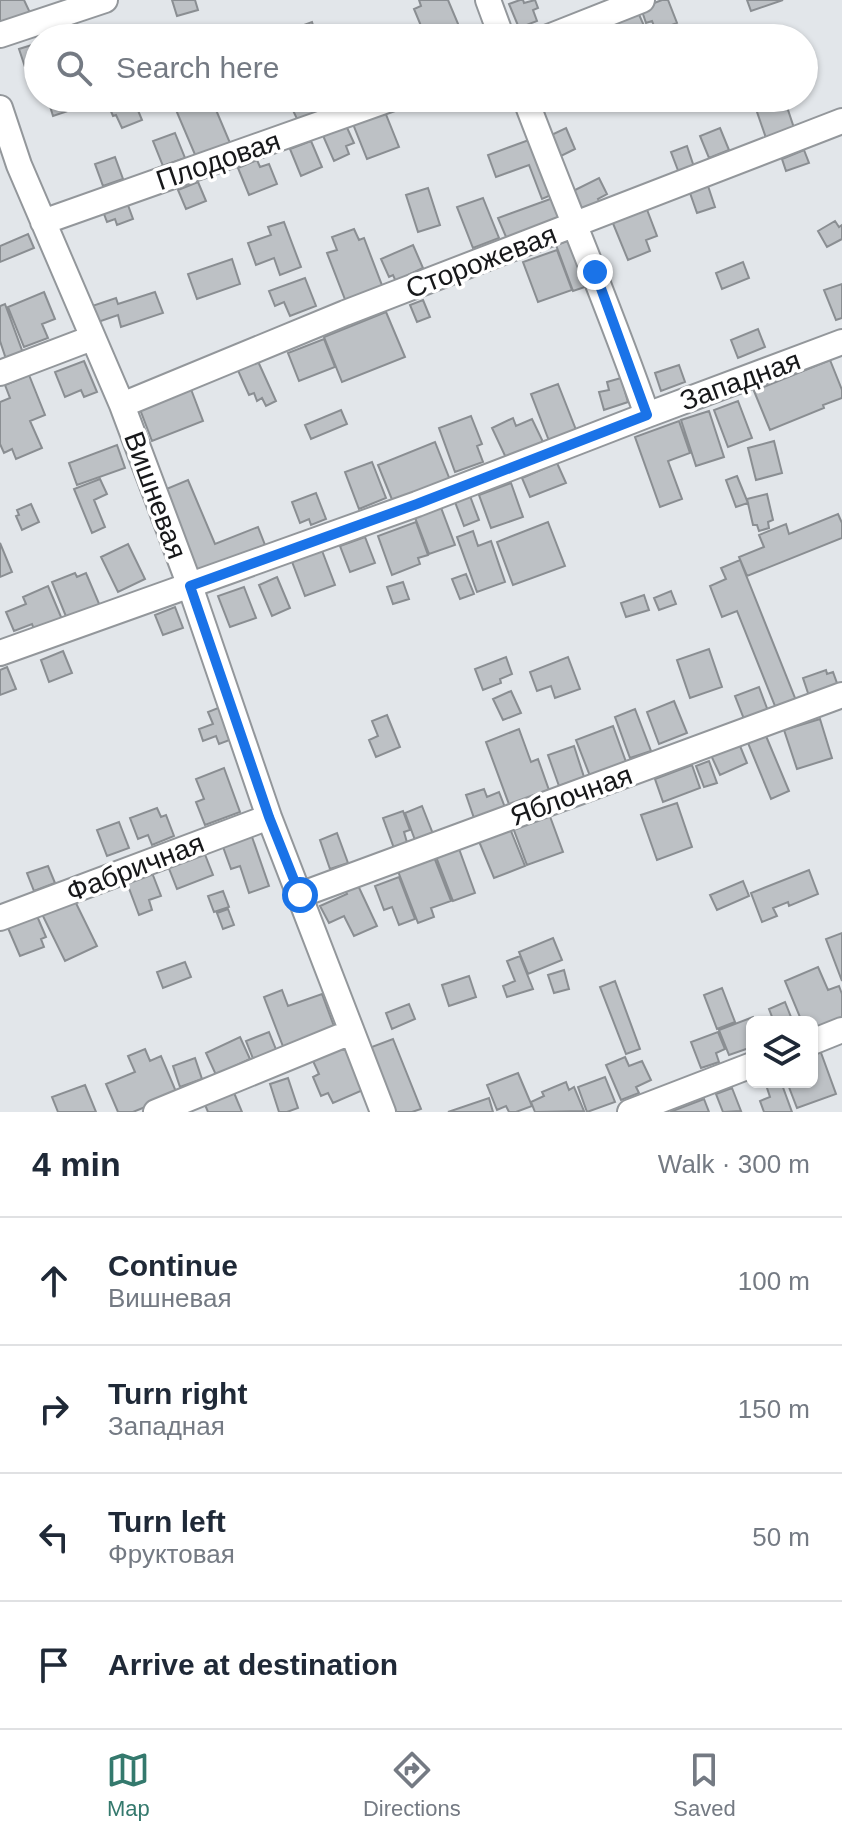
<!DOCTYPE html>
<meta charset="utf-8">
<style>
:root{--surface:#fff;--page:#f6f6f7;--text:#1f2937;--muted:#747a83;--line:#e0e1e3;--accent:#34796d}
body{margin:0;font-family:Helvetica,sans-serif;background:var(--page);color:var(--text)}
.controls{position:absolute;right:24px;bottom:24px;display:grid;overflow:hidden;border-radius:12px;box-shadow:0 2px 6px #0004}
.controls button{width:72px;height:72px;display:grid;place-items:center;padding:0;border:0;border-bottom:2px solid var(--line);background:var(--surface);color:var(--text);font:40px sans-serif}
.stop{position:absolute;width:24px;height:24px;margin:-18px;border:6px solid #1a73e8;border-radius:50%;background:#fff}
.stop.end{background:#1a73e8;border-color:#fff;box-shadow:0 2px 8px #0008}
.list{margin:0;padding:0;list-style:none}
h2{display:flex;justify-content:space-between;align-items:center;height:104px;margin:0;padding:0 32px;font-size:34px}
h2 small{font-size:26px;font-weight:400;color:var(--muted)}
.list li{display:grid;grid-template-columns:52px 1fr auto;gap:24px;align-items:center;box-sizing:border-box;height:128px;padding:0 32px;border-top:2px solid var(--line)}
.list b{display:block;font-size:30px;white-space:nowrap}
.list p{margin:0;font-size:26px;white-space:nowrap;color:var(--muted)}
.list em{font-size:26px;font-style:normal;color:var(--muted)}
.icon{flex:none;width:44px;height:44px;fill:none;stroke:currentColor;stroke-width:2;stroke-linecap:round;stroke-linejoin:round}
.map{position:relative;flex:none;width:842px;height:1112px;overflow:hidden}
.search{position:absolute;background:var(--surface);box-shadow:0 2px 6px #0004;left:24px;right:24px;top:24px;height:88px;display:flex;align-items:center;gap:20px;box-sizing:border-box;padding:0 28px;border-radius:44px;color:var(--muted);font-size:30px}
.sheet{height:616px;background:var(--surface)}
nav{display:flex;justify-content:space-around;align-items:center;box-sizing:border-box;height:112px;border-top:2px solid var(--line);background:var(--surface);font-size:22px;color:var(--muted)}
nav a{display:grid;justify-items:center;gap:4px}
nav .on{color:var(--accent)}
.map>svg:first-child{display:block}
</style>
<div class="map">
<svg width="842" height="1112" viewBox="0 0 842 1112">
<rect width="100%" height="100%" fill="#e2e6ea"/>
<path fill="#bdc1c5" stroke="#8a8e92" stroke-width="2" d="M0,0H24L32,17L0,31Z
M172,0H195L198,10L177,16Z
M419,0H448L464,38H426L414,9L421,6Z
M520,0H523L524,3L535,0L538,8L533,10L537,21L519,28L509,4Z
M662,0H668L677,23L656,31L652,21L646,23L641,8Z
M747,0H783L751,11Z
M637,10L645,28L624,37L616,18Z
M312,22L317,38H289L287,31Z
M38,43V73L28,76L19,49Z
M64,98H90L92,103L53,116L49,103Z
M111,98H160L137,108L142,120L122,128L116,115L113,116L106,100Z
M203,98H211L230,143L196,157L176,110Z
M298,98H307L315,114L298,121L289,102Z
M761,98H784L794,128L766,138L756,109L764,106Z
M383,107L399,147L367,159L351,119Z
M344,121L354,143L346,146L349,154L334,161L321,131Z
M566,128L575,149L555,159L545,138Z
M720,128L729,150L709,158L700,136Z
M175,133L185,158L163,166L153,141Z
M537,137L558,192L542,199L529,165L496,177L488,155Z
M311,141L322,167L301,176L290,149Z
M687,146L694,167L679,173L671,152Z
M804,150L809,163L786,171L782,159Z
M115,157L123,179L103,186L95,164Z
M257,160L260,167L269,164L277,184L249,195L238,168Z
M599,178L607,194L598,199L601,205L582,214L571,192Z
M198,182L206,201L186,209L178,190Z
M708,186L715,207L697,213L690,193Z
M428,188L440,225L418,232L406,195Z
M125,197L133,219L117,225L115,219L107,222L101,206Z
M483,198L499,238L473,248L457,207Z
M553,198L563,224L509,244L498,218Z
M646,207L657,236L646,240L650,251L628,260L612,221Z
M835,221L839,227L842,225V239L827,247L818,231Z
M284,222L301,267L280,275L274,258L256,265L248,243L271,235L268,227Z
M354,229L359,240L364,238L383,288L346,302L327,253L337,250L332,237Z
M28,234L34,248L0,262V246Z
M573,239L591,285L573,291L556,245Z
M413,245L423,268L408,275L410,279L397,284L393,275L389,277L381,259Z
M557,250L572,290L538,302L523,262Z
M232,259L240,284L197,299L188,274Z
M743,262L749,278L722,289L716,273Z
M305,278L316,306L290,316L284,302L275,306L269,291Z
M842,284V318L836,320L824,290Z
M44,292L55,319L42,324L48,338L24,347L8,307Z
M155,292L163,313L121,327L118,315L98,322L92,306L116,298L118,304Z
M423,300L430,317L417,322L410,305Z
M5,304L23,353L6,359L0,341V306Z
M386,312L405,357L342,382L324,337Z
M758,329L765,347L738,358L731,340Z
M324,339L335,367L299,381L288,353Z
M256,357L276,401L266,406L262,398L257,401L254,393L249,395L236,366Z
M830,360L842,390V398L823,405L824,408L770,430L754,391Z
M84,361L97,392L84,397L81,390L65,397L55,372Z
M679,365L685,382L661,391L655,373Z
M29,375L45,415L30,421L42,448L16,459L12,449L4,453L0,444V402L10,398L5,385Z
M621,378L628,402L604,410L599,392L609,390L607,382Z
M189,384L203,421L152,441L138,404Z
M558,384L578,435L551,446L531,394Z
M738,401L752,438L728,447L714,410Z
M341,410L347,424L311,439L305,425Z
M709,411L724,457L696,466L681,420Z
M471,416L482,444L477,446L483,462L455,472L439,428Z
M513,418L516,426L532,419L544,444L507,460L492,428Z
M679,421L690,453L668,461L682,499L660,507L635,437Z
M774,441L782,473L756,480L748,448Z
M435,442L450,480L393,502L378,465Z
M117,445L125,468L77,485L69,463Z
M372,462L386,498L359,509L345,472Z
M557,463L566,483L530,497L522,478Z
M737,476L748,503L736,507L726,480Z
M100,479L107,494L94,500L105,527L92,533L74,489Z
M188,480L215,544L258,527L265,545L198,572L164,490Z
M511,483L523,517L491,528L479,495Z
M316,493L326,519L311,525L309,519L300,523L292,502Z
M767,494L773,520L768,522L769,528L759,531L757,525H753L747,499Z
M470,496L479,520L464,526L455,502Z
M31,504L39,522L22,530L16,516L19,515L17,510Z
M440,505L455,545L429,554L414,515Z
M838,514L842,523V538L747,576L739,557L764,547L759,535L786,524L789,534Z
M416,522L428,555L418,558L420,564L392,575L378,536Z
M548,522L565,566L513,585L497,542Z
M473,531L478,546L491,541L505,582L477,592L457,537Z
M365,537L375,563L350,572L340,546Z
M0,543L12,572L0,577Z
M128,544L145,579L118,592L101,557Z
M321,548L335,585L305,596L291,559Z
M740,560L797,703L777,711L737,611L722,617L710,586L726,579L721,568Z
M75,573L77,577L86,573L100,606L67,619L52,582Z
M466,574L474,594L460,599L452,579Z
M277,577L290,608L272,616L259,585Z
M403,582L409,599L393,604L387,587Z
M48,586L64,624L36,635L32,624L14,631L6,612L26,604L23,597Z
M244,587L256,618L230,627L218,596Z
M671,591L676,604L659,610L654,598Z
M644,595L649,610L626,617L621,603Z
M175,607L183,628L163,635L155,615Z
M709,649L722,687L690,698L677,660Z
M63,651L72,673L49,682L41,660Z
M506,657L512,674L500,679L501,683L483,690L475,669Z
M568,657L580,689L555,698L551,686L537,691L530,672Z
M7,667L16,689L0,695V670Z
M826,670L827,674L833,672L838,686L809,696L803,678Z
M759,687L768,711L744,719L735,696Z
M511,691L521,713L503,720L493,699Z
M674,701L687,733L659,744L647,712Z
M223,706L235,738L219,744L216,736L203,741L199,729L213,724L208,712Z
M635,709L651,751L630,758L615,717Z
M387,715L400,747L376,757L369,740L378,736L372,721Z
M820,719L832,758L797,769L784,730Z
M613,726L626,762L590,776L576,740Z
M519,729L531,762L538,759L550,793L510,807L486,742Z
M766,736L789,791L771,799L748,743Z
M738,741L747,763L720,775L710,753Z
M574,746L584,777L559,786L548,755Z
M709,761L717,783L704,787L696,766Z
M692,765L700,788L663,802L655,779Z
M224,768L240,812L205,825L196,802L204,799L196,779Z
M484,789L487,797L499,792L506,810L475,821L466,795Z
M677,803L692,847L657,860L641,815Z
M422,806L433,834L415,840L405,813Z
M157,808L161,817L166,815L174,836L152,845L148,835L138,839L130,818Z
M403,811L410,830L404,832L408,846L395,851L383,818Z
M548,811L563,852L527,865L512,825Z
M119,822L129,848L107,856L97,830Z
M509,826L525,866L494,878L478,839Z
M337,833L348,863L330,869L320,840Z
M251,834L269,886L249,893L240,866L231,869L222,844Z
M458,846L475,893L453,901L435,854Z
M204,852L213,875L177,889L168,866Z
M432,852L451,901L431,908L434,917L418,923L396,866Z
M149,865L161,896L149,900L152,910L139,915L124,875Z
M48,866L55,883L34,891L27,873Z
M809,870L818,894L789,906L788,902L773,908L777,916L762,922L751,893Z
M399,877L415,919L399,925L392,907L384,910L375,886Z
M355,879L377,926L354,936L344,916L329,923L320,906L347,894L343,885Z
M743,881L749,896L717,910L710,895Z
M223,891L229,907L214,912L208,896Z
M72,895L97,946L65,961L40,910Z
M228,909L234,925L223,929L217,913Z
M37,916L46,937L41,939L44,947L20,956L8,928Z
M842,933V981L826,939Z
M553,938L562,960L528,974L519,952Z
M520,956L533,989L507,997L503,986L515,981L507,961Z
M185,962L191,977L163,988L157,972Z
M818,967L828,990L839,986L842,994V1022L812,1034V1022H802L785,981Z
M564,970L569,989L554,993L548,975Z
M469,976L476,997L449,1006L442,985Z
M615,981L640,1049L626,1054L600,987Z
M722,988L735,1022L717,1029L704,995Z
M282,990L288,1006L322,994L335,1029L284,1049L264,997Z
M785,1002L793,1022H774L769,1009Z
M409,1004L415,1019L392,1029L386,1013Z
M753,1017L755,1022H752V1047L729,1055L719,1030Z
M269,1032L277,1052L254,1061L246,1041Z
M718,1032L725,1049L716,1053L719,1062L701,1068L691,1042Z
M240,1037L250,1059L216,1075L206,1053Z
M393,1039L421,1109L412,1112H395L369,1048Z
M345,1047L363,1090L333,1103L328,1093L321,1096L313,1077L319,1074L313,1061Z
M145,1049L150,1061L161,1056L177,1094L133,1112H118L106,1084L135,1072L128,1056Z
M820,1050L836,1094L797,1108L787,1082H812V1053Z
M625,1057L629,1066L642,1061L651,1080L636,1087L639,1093L621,1100L606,1065Z
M195,1058L202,1079L180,1087L173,1066Z
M518,1073L532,1106L516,1112H509L506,1106L497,1110L487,1085Z
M605,1077L615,1102L587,1112L578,1087Z
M288,1078L298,1108L287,1112H279L270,1084Z
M566,1082L569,1090L574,1087L584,1111L535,1112L531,1102L544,1096L542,1092Z
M765,1082H781L792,1112H764L760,1101L770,1097Z
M85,1085L96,1112H58L52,1097Z
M232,1088L242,1112H208L203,1100Z
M732,1088L741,1111L723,1112L716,1094Z
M489,1098L493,1112H448Z
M704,1099L709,1112H670Z"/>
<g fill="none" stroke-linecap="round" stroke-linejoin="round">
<defs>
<path id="minor" d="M488,0L502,38
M0,35L105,0
M546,38L642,0
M525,98C565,204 610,308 647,415
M0,108L19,165L122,405L190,586L269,817L383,1112
M43,222L393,98
M0,373L92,338
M122,405L345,313L842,121
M0,653L417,504L647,415L842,342
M300,895L842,695
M0,918L269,817
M812,1042L842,1030
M156,1112L351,1032
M630,1112L752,1065"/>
</defs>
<use href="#minor" stroke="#93979b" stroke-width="28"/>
<use href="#minor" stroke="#fff" stroke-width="24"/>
</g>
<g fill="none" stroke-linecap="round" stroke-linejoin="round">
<path stroke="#1a73e8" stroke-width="10" d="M300,895L269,817L190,586L417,504L647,415L595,272"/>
</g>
<g text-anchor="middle" stroke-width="7" stroke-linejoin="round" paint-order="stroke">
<g font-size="28" fill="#17181a" stroke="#fff">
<text transform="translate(218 160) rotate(-19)" y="10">Плодовая</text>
<text transform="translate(481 261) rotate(-21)" y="10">Сторожевая</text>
<text transform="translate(740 380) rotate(-20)" y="10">Западная</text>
<text transform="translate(156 495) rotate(70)" y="10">Вишневая</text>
<text transform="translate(571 795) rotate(-20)" y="10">Яблочная</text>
<text transform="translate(135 867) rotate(-21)" y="10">Фабричная</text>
</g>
</g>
</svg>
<div class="controls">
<button><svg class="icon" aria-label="layers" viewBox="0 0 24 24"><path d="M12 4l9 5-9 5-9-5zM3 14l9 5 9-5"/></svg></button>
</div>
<div class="stop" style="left:300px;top:895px"></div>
<div class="stop end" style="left:595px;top:272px"></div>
<div class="search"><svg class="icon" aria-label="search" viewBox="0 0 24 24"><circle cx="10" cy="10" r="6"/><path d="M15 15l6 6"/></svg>Search here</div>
</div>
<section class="sheet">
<h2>4 min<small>Walk · 300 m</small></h2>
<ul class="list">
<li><svg class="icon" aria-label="ahead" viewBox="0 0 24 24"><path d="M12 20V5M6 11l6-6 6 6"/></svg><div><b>Continue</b><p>Вишневая</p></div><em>100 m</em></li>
<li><svg class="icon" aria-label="right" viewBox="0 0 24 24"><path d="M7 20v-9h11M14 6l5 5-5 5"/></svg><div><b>Turn right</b><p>Западная</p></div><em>150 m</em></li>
<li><svg class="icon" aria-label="left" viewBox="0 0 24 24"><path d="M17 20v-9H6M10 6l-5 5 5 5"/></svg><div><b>Turn left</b><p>Фруктовая</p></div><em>50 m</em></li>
<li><svg class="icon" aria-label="arrive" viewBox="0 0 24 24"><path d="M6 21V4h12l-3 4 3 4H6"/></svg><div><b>Arrive at destination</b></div></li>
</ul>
</section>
<nav>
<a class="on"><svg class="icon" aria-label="map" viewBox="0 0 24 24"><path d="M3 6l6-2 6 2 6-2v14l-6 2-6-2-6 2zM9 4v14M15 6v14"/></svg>Map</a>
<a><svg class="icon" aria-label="directions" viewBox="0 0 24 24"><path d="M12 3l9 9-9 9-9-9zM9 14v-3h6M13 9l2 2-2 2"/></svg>Directions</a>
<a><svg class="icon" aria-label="saved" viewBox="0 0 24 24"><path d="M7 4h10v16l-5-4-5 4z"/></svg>Saved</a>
</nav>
